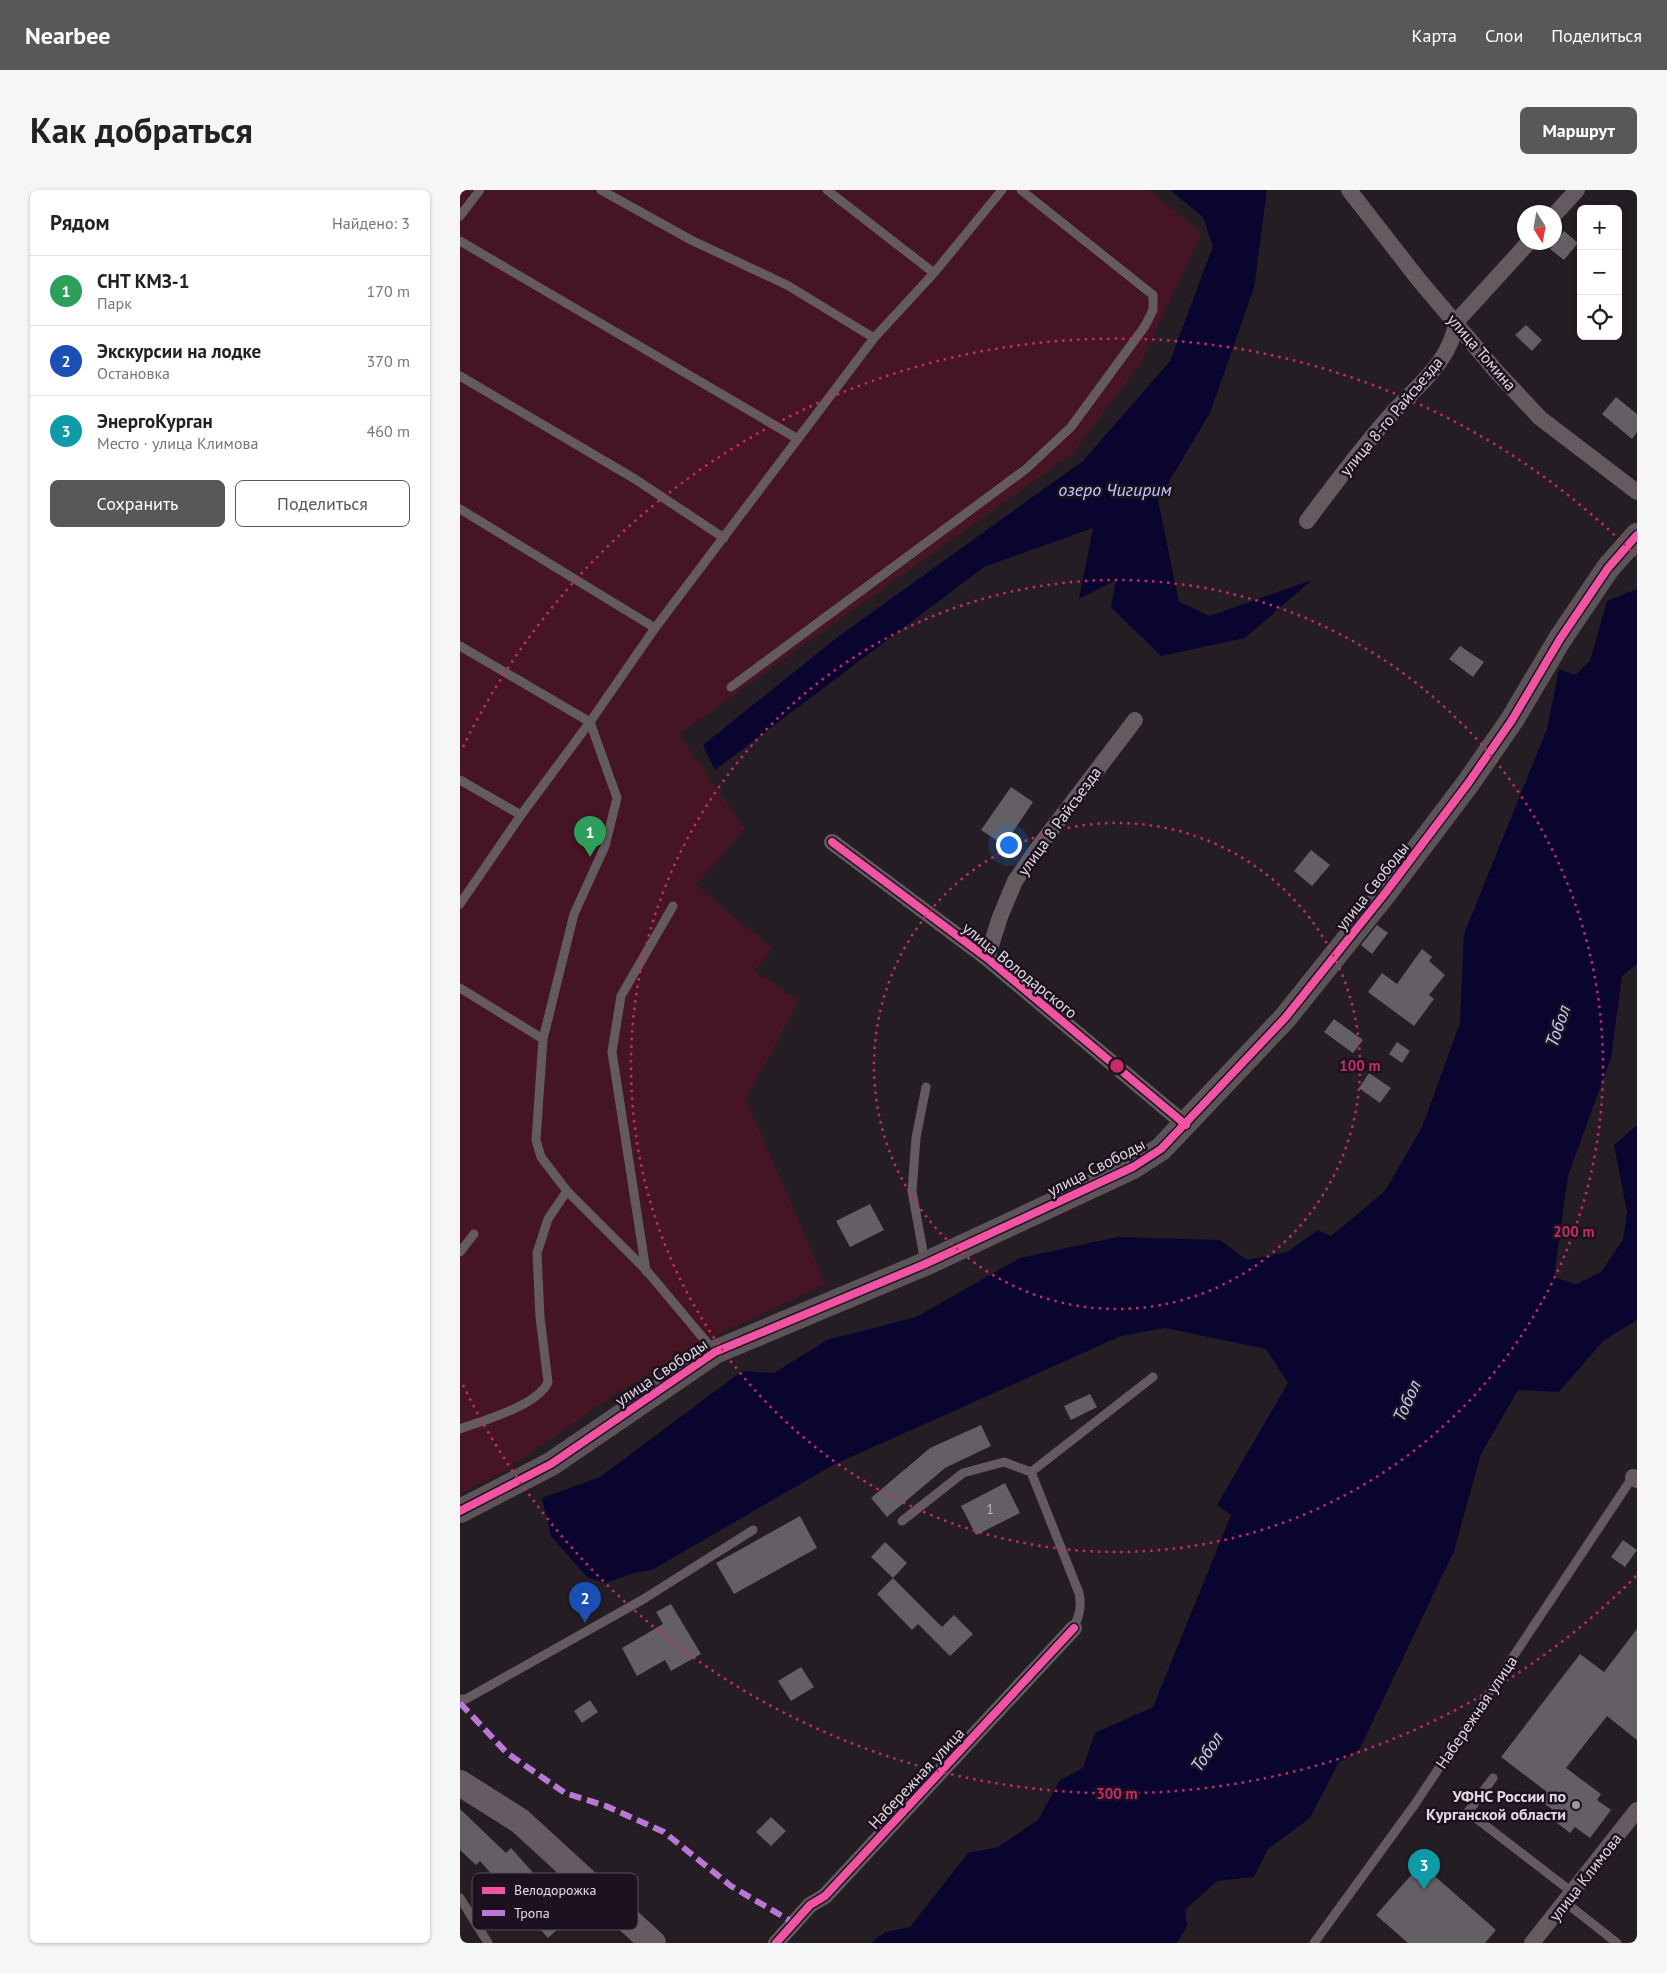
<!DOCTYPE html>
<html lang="ru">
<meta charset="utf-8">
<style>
:root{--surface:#fff;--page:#f6f6f6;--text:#222;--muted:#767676;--line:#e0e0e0;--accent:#5a575b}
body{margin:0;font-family:"PT Sans",sans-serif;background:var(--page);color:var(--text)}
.controls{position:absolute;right:15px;top:15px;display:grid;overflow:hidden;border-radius:8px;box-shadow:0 1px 4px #0004}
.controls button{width:45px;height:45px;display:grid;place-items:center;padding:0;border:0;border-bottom:1px solid var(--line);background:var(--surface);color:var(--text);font:25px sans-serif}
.compass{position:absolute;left:1057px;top:15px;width:45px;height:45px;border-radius:50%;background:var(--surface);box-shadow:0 1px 4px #0004;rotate:169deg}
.you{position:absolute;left:548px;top:654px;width:18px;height:18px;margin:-12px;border:4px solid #fff;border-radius:50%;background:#1a73e8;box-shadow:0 0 0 8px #1a73e833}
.badge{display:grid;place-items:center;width:32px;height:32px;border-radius:50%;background:var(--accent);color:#fff;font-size:16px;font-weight:700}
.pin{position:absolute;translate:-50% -41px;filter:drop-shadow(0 1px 2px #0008)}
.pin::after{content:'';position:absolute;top:26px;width:18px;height:15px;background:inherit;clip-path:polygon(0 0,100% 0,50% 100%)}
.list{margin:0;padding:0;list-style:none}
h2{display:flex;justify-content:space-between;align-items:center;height:65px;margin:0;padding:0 20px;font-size:21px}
h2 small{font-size:16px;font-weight:400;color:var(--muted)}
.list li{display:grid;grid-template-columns:32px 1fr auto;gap:15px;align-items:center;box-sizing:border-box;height:70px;padding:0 20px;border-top:1px solid var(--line)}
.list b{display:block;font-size:19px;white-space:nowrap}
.list p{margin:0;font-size:16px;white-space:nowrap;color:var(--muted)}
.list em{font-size:16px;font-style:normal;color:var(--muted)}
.actions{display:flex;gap:10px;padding:15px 20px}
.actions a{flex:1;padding:11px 0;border:1px solid var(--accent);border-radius:8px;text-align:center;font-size:18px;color:var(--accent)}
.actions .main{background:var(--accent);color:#fff}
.icon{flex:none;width:28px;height:28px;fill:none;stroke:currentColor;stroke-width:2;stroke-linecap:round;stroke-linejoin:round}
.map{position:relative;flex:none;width:1177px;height:1753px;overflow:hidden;border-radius:8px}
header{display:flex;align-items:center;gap:30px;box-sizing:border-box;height:70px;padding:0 25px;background:var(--accent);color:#fff}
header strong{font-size:24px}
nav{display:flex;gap:28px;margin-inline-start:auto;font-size:18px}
.intro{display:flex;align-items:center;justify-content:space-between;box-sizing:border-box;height:120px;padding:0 30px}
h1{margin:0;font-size:35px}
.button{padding:12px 22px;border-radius:8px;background:var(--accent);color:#fff;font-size:18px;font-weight:700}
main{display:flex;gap:30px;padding:0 30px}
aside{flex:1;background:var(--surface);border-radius:8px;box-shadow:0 1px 4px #0004}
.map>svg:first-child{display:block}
</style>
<header>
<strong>Nearbee</strong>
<nav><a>Карта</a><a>Слои</a><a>Поделиться</a></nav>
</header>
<div class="intro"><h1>Как добраться</h1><a class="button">Маршрут</a></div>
<main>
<aside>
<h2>Рядом<small>Найдено: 3</small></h2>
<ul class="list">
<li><span class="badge" style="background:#2e9e5b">1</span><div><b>СНТ КМЗ-1</b><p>Парк</p></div><em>170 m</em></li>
<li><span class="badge" style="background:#1a4fb4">2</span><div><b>Экскурсии на лодке</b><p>Остановка</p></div><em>370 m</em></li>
<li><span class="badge" style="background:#0f9aa8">3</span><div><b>ЭнергоКурган</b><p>Место · улица Климова</p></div><em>460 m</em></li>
</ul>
<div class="actions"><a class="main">Сохранить</a><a>Поделиться</a></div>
</aside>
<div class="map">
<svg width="1177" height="1753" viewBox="0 0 1177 1753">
<rect width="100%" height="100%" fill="#241e24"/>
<path fill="#461523" d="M0,0H689L742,43L678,178L612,264L219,544L285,639L236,695L313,759L294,781L339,810L286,910L366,1094L254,1146L160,1201L42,1283L0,1303Z"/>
<path fill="#09052f" d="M710,0H807L794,98L750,223L698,310L719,412L750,426L852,390L785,448L701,466L651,417L656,390L619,409L633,338L524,377L255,580L243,555L379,446L623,271L710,171L753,56L743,27Z
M1177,399V774L1162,786L1151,868L1108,986L1094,1087L1116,1094L1141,1082L1163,1050L1167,1022L1154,955L1177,935V1130L1143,1151L1099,1202L1058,1200L1021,1264L994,1361L899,1560L879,1572L850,1628L808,1659L794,1687L757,1691L725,1720L727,1736L717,1753H411L425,1742L450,1737L508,1663L538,1657L578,1630L600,1590L623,1578L635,1543L693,1517L771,1325L757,1315L828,1193L806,1159L705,1138L661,1146L373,1275L192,1380L174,1383L145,1393L127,1387L91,1346L82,1308L140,1287L282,1181L314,1183L367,1150L456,1127L560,1068L658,1047L760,1050L787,1070L827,1062L858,1040L871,1046L925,1001L962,937L1000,833L1004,744L1087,539L1099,479L1115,485L1130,471L1147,411Z"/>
<path fill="#635f65" d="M1104,41L1118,53L1104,70L1090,59Z
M1066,135L1082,150L1072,161L1055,145Z
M1156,207L1177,224V242L1172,249L1142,224Z
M1000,456L1024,472L1013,487L989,469Z
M551,597L573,612L544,655L521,640Z
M851,660L870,675L852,696L834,681Z
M917,735L928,743L912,764L901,755Z
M962,759L972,767L969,771L985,785L969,805L974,809L954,836L908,802L922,783L937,794Z
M874,829L903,850L893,863L864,842Z
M937,852L950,861L942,873L929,864Z
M909,883L931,898L920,913L899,898Z
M410,1014L424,1040L390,1057L376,1031Z
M630,1204L637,1217L611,1230L604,1216Z
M521,1235L531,1256L485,1278L427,1327L411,1308L470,1258Z
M545,1293L560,1323L516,1345L501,1316Z
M340,1326L357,1358L274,1404L256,1373Z
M1163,1350L1177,1360L1165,1377L1151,1367Z
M425,1352L447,1373L433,1388L411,1367Z
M433,1388L482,1437L494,1425L513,1444L490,1466L458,1434L452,1440L417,1404Z
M211,1414L241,1464L211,1481L205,1470L177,1486L162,1458L203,1434L196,1422Z
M1177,1439V1550L1147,1526L1106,1578L1141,1604L1137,1610L1151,1620L1130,1648L1115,1637L1110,1643L1088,1626L1093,1620L1081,1611L1087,1602L1041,1567L1120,1464L1144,1482Z
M341,1477L354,1497L331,1511L318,1491Z
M130,1510L138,1522L122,1533L114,1521Z
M0,1619L46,1663L51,1658L112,1726L88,1748L20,1671L16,1675L0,1660Z
M311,1627L326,1641L311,1656L296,1642Z
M961,1674L1036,1740L1025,1753H948L916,1725Z"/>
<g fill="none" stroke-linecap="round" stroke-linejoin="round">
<path stroke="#645b60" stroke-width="9" d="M141,0L231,50L327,95L414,148
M367,0L474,83
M0,26L20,0
M0,51L338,249
M0,186L175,289L264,348
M0,319L195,438
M0,456L130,532L61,625L0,714
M271,497L566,279L611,237L685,136L693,120V105L561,0
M0,590L61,625
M0,798L83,849
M0,1062L14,1044
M465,1073L452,1001L456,948L466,897
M186,1081L152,862L161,806L213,716
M254,1161L187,1081L107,1001L81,967L76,950L83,849L114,724L145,656L157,608L130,532L195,438L414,148L474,83L542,0
M0,1239C24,1230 77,1216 88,1192L80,1127L77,1063L88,1029L107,1001
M571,1282L693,1187
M442,1331L503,1283L544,1272L571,1282L619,1403C622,1417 619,1425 614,1438
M0,1509H6L182,1410L293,1340
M1033,1588L1008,1622L1112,1702
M0,1708L28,1753
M1105,1712L1157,1753
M854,1753L955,1614L1174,1285"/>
<path stroke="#645b60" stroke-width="16" d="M889,0L959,90L1036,181L1080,228L1177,302
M1094,25L1117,0
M847,331C873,296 899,261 928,228C953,199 991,173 996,132L1069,52
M372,652L527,768L726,935
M527,768L540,727L555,691L580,655L675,530
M1173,1287L1177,1290
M316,1753L350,1715L365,1706L614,1438
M1072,1753L1177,1620"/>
<path stroke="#5d545a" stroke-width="24" d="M0,1321L91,1274L255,1162L465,1074L673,977L701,959L825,828L926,702L1009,592L1052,530L1100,449L1148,378L1177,345"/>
<path stroke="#655c63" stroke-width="26" d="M0,1593L60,1631L193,1753"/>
<path stroke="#ba77d6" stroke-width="6" stroke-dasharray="12 6" stroke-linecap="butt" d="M0,1513L47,1563L105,1603L146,1616L204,1642L271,1696L334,1733"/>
<defs>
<path id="cycleway" d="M372,652L527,768L726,935
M0,1321L91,1274L255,1162L465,1074L673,977L701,959L825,828L926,702L1009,592L1052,530L1100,449L1148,378L1177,345
M316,1753L350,1715L365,1706L614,1438"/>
</defs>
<use href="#cycleway" stroke="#1c111e" stroke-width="11"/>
<use href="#cycleway" stroke="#f153a3" stroke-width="8"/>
</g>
<g fill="none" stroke="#c52b68" stroke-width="2.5" stroke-dasharray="2.5 5">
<circle cx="657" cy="876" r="243"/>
<circle cx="657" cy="876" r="486"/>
<path d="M1176 1386A728 728 0 0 1 3 1195M3 557A728 728 0 0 1 1176 366"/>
</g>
<circle fill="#9f98a0" stroke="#1c111e" stroke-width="2" cx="1116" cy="1615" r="5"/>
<g text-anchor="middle" stroke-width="5" stroke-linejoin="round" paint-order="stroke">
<g font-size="14" fill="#c2bac3">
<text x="530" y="1324">1</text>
</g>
<g font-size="16" fill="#e1d9e2" stroke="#1c111e">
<text transform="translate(1022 162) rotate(49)" y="6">улица Томина</text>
<text transform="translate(931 226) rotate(-50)" y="6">улица 8-го Райсъезда</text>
<text transform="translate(599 631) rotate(-54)" y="6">улица 8 Райсъезда</text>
<text transform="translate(912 696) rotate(-52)" y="6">улица Свободы</text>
<text transform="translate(560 780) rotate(39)" y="6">улица Володарского</text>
<text transform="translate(636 977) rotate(-27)" y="6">улица Свободы</text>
<text transform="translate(201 1182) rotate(-34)" y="6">улица Свободы</text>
<text transform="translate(1016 1522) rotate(-56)" y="6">Набережная улица</text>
<text transform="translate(456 1588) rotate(-47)" y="6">Набережная улица</text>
<text transform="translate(1125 1687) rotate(-52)" y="6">улица Климова</text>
</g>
<g font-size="16" font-weight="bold" fill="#e1d9e2" stroke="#1c111e" text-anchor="end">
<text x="1106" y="1612">УФНС России по<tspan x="1106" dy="18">Курганской области</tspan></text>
</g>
<g font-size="18" font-style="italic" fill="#c0cbfd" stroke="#1c111e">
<text x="655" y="306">озеро Чигирим</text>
<text transform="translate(1098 836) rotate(-71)" y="6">Тобол</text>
<text transform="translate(947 1211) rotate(-66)" y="6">Тобол</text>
<text transform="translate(747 1562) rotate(-56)" y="6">Тобол</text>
</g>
</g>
<rect x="12" y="1683" width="166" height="57" rx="8" fill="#1c111e" stroke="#574d59" stroke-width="1"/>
<rect x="22" y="1697" width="23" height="7" fill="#f153a3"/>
<rect x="22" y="1720" width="23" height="6" fill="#ba77d6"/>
<g font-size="14" fill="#e1d9e2">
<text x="54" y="1705">Велодорожка</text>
<text x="54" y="1728">Тропа</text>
</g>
<circle cx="657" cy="876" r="8" fill="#c52b68" stroke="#1c111e" stroke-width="2.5"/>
<g font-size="15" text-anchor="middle" font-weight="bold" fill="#c52b68" stroke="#1c111e" stroke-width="5" stroke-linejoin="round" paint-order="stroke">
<text x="900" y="881">100 m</text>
<text x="1114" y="1047">200 m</text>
<text x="657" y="1609">300 m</text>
</g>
</svg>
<div class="controls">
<button>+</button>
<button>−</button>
<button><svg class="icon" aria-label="locate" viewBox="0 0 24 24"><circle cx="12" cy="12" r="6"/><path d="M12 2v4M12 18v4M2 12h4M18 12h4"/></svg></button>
</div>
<svg class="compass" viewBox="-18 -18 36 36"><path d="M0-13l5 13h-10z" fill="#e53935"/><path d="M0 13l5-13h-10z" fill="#767676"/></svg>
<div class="you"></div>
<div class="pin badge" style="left:130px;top:667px;background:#2e9e5b">1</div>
<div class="pin badge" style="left:125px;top:1433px;background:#1a4fb4">2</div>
<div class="pin badge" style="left:964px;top:1700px;background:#0f9aa8">3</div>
</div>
</main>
